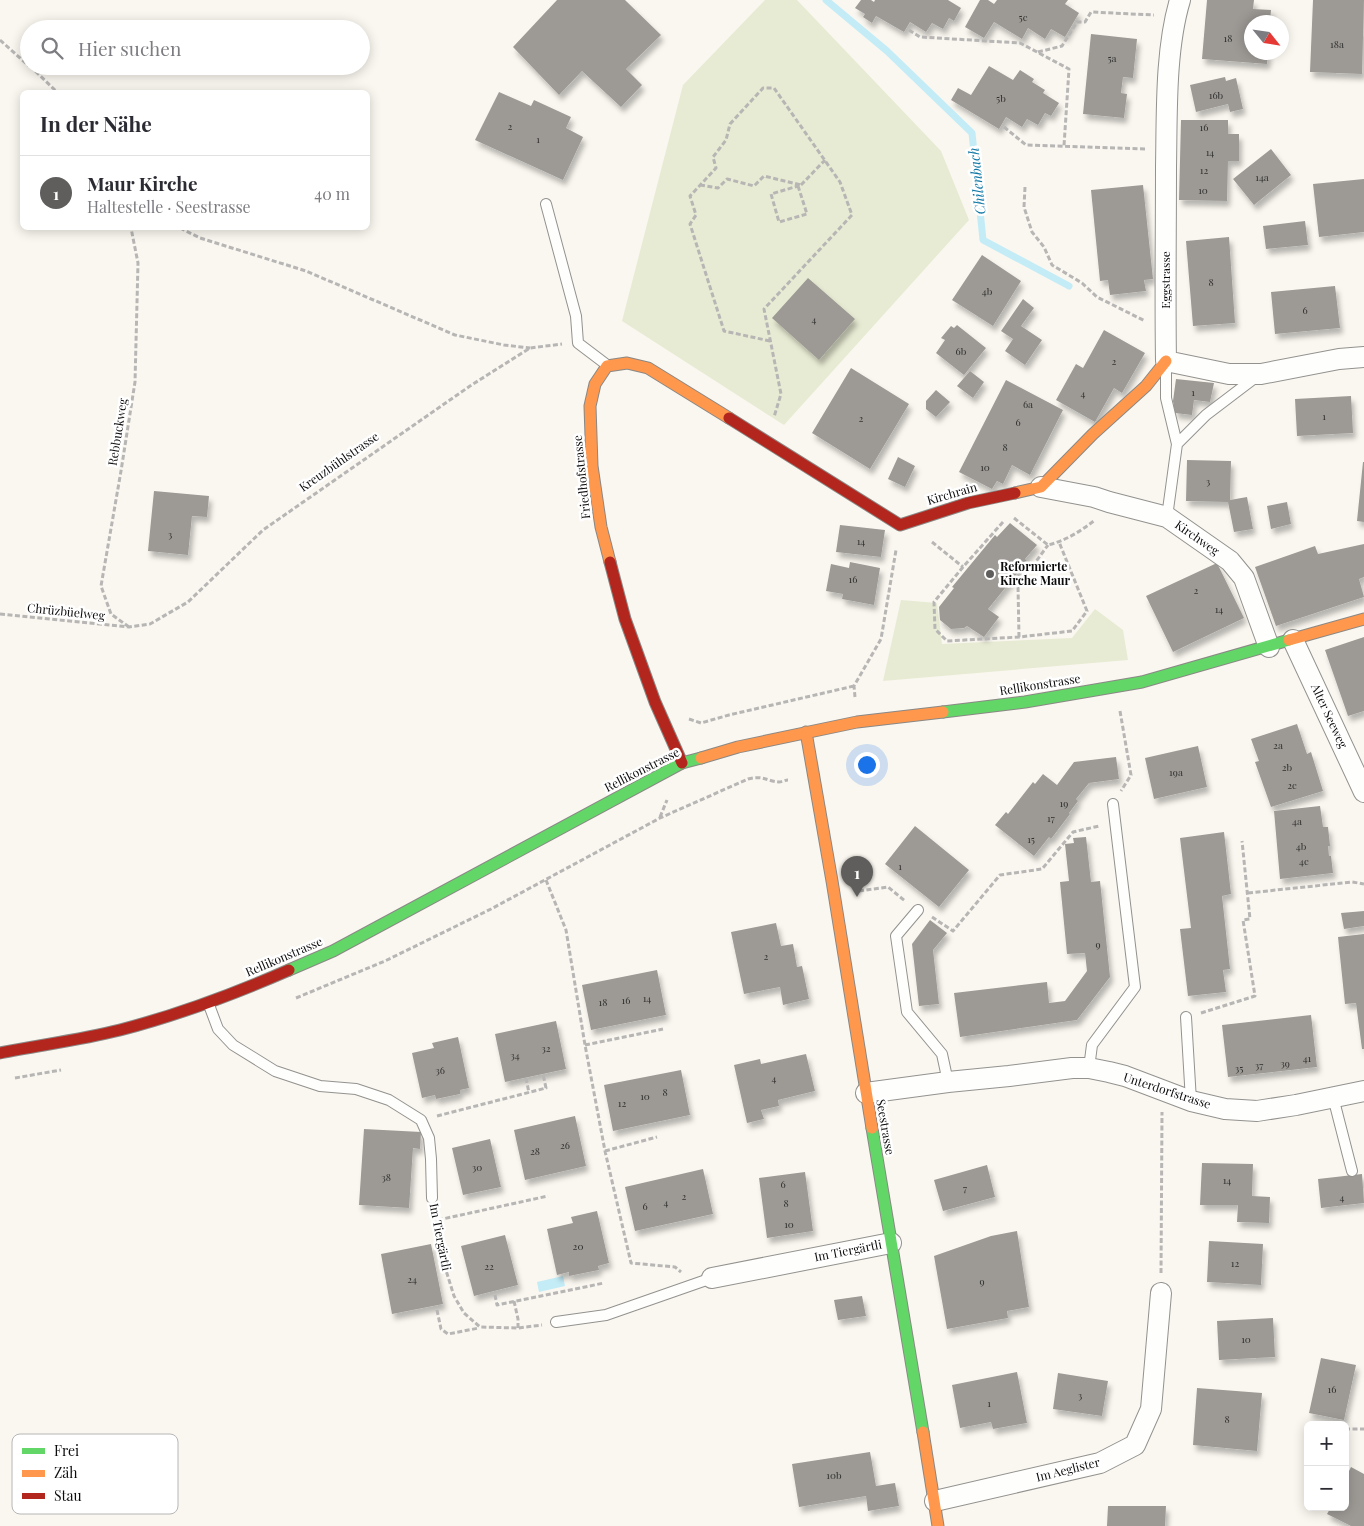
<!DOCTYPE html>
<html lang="de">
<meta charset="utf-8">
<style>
:root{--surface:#fff;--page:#f2f2f3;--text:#2b2b33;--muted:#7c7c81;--line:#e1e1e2;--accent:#5f5e5c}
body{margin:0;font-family:"Playfair Display",serif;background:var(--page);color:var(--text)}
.controls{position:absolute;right:15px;bottom:15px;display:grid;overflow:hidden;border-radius:8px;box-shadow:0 2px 12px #0003}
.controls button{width:45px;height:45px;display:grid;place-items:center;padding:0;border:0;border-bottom:1px solid var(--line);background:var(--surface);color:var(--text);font:25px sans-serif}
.compass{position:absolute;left:1244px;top:15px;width:45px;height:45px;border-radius:50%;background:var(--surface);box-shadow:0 2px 12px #0003;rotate:120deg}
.you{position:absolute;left:866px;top:764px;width:18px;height:18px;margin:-12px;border:4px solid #fff;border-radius:50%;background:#1a73e8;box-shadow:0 0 0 8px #1a73e833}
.badge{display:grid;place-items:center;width:32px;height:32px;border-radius:50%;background:var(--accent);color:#fff;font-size:16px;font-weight:700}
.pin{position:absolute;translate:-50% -41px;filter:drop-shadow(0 1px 2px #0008)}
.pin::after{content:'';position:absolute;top:26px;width:18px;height:15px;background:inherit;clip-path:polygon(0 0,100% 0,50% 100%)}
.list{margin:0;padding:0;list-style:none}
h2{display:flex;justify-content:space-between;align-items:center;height:65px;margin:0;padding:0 20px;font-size:21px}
h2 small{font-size:16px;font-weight:400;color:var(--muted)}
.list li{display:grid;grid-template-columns:32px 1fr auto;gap:15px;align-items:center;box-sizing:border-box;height:75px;padding:0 20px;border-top:1px solid var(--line)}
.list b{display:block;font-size:19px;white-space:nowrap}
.list p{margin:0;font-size:16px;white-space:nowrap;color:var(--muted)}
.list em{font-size:16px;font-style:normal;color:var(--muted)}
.icon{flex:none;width:28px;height:28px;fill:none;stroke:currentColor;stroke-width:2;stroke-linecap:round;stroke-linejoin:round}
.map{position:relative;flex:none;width:1364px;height:1526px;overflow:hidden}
.search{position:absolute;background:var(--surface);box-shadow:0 2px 12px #0003;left:20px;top:20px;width:350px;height:55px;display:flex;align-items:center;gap:12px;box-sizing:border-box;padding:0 18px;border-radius:28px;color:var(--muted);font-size:19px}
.panel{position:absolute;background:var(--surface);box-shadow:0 2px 12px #0003;left:20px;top:90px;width:350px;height:140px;border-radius:8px}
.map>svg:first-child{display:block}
</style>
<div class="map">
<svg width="1364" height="1526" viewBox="0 0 1364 1526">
<defs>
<filter id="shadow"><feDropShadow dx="3" dy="5.5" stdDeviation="2.5" flood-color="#0004"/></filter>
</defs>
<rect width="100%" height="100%" fill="#faf7f0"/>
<path fill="#e8ebd3" d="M765,0H797L941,151L969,220L784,425L622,321L683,85Z
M901,600L937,603L942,644L1072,638L1095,609L1123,630L1128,660L883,681Z"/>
<path fill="#c3ecf7" d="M563,1276L565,1286L539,1292L537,1282Z"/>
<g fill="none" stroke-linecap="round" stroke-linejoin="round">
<path stroke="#c3ecf7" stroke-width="7" d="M826,0L887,51L972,133L983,240L1069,286"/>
</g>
<path fill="#9d9a96" filter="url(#shadow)" d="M557,0H625L661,35L626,69L642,85L621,107L582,71L559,95L513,47Z
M861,0H871L874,2L875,0H948L961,8L954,21L949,18L943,29L932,23L926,32L910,22L904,32L876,16L872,23L863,17L865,14L855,8Z
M980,0H988L994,4L997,0H1068L1065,4L1079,13L1065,37L1051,29L1045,39L1028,28L1022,39L994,22L984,38L965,27Z
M1207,0H1254L1253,9L1271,10L1270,22H1252V52H1268L1267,64L1202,59Z
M1313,0H1364L1362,74L1310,72Z
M1091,34L1137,39L1133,78L1123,77L1121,93L1127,94L1124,118L1083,114Z
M989,66L1013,80L1020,70L1034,79L1032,82L1045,90L1043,93L1059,103L1051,116L1045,113L1038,125L1027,119L1022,127L1006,117L999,129L951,100L958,88L971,95Z
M1225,77L1226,81L1236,78L1243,109L1230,112L1228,104L1196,112L1190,85Z
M499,92L531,106L534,100L571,117L566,128L583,137L563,180L475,140Z
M1181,120H1228V134H1239V161H1228L1227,201L1179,200Z
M1271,149L1291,175L1254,205L1233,179Z
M1364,179V232L1319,237L1313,184Z
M1143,185L1153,279L1144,280L1146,291L1110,295L1108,280L1100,281L1091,190Z
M1305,221L1308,245L1266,249L1263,226Z
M1229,237L1235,323L1193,326L1186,241Z
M982,255L1021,281L993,326L952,300Z
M808,278L855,319L819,360L772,318Z
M1335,286L1340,328L1275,334L1271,292Z
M1023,299L1034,308L1021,326L1042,340L1025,365L1005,351L1013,339L1001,331Z
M957,325L986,348L964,375L936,353L945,340L941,338L951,326L954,328Z
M1104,330L1145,353L1122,393L1114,388L1095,422L1056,400L1076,364L1083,368Z
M851,368L909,404L870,469L812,433Z
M970,371L984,382L973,398L957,386Z
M1176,379L1214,383L1210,402L1194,400L1192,415L1175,413L1173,401Z
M1006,380L1063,410L1030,475L1012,465L1003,484L997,481L992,489L959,472Z
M936,390L950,402L936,417L926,409V401Z
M1351,396L1353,433L1297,436L1295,399Z
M898,457L915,466L905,487L888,479Z
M1187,460L1231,461L1230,500L1247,497L1253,529L1234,532L1228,502L1186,501Z
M1363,462H1364V522L1357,521Z
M154,491L209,496L207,517L192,516L188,555L148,551Z
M1287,502L1291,524L1271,529L1267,506Z
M1010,523L1037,545L1025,559L1027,561L988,609L999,617L984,637L967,626L964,628L951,629L940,620L939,607L954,588L952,587L995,535L997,537Z
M840,525L885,530L881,557L836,552Z
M1364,544V577L1359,579L1364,597L1276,626L1255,567L1315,546L1318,554Z
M850,562L880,568L874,605L842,599L843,594L826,591L831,564L849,568Z
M1217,563L1244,618L1173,652L1146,596Z
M1364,637V711L1348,716L1325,650Z
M1297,724L1307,754L1311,752L1323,791L1271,807L1255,762L1259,761L1251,739Z
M1198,746L1207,787L1154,799L1145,758Z
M1116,757L1119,779L1089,783L1076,799L1078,801L1069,813L1070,814L1051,839L1049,837L1034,856L995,825L1006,812L1008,814L1033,782L1035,784L1043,774L1057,785L1074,762Z
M1320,806L1323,827H1328L1330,846H1328L1329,856H1331L1333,873L1280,879L1274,811Z
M915,826L969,870L939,907L885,864Z
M1224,832L1231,894L1222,896L1230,969L1223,970L1226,992L1188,996L1180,929L1191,928L1180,838Z
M1086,837L1091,882L1100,881L1110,977L1077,1020L960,1037L954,993L1047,982L1049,1003L1065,1001L1087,971L1085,953L1067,954L1060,882L1069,881L1065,844L1074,843L1073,838Z
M1364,911V926L1344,929L1341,913Z
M930,920L947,933L933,950L939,1004L919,1006L912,944Z
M776,923L781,946L793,944L797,967L802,966L809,999L783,1005L780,987L744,994L731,932Z
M1364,934V1049H1362L1356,1003L1345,1004L1338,937Z
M657,970L666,1015L591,1030L582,985Z
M1311,1015L1317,1067L1228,1077L1222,1025Z
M556,1021L566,1069L505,1082L495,1034Z
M458,1037L469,1088L460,1090V1094L436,1099L435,1095L422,1098L412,1053L434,1048L432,1043Z
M806,1054L815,1091L778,1100L779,1106L761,1110L764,1119L747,1123L734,1065L760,1059L761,1064Z
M681,1070L690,1115L613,1131L604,1085Z
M575,1116L586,1166L525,1180L514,1130Z
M364,1129L421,1132L420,1149L413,1148L409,1208L359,1205Z
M490,1139L501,1187L463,1195L452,1148Z
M1202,1163L1253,1164L1252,1196L1270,1197L1269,1223L1237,1222L1238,1205H1200Z
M987,1165L995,1197L943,1211L934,1180Z
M703,1169L713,1214L635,1231L625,1187Z
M805,1172L813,1231L767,1238L759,1178Z
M1362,1174L1364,1203L1321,1208L1318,1179Z
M597,1211L609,1263L598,1266L599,1270L569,1276V1272L557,1275L547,1229L573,1223L571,1217Z
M1017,1231L1029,1307L1007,1311L1008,1318L947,1329L934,1256L991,1236Z
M505,1235L518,1285L474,1296L461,1246Z
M1209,1241L1263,1244L1261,1285L1207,1282Z
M431,1244L443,1304L392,1314L381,1254Z
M862,1296L866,1316L838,1320L834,1300Z
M1273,1318L1275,1357L1219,1360L1217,1321Z
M1321,1358L1356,1365L1344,1420L1309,1413Z
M1017,1372L1027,1423L993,1429L991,1422L960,1428L952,1385Z
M1058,1373L1108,1381L1102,1416L1053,1409Z
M1197,1388L1262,1393L1257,1451L1193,1445Z
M870,1452L876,1486L895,1483L899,1506L868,1511L866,1496L799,1507L792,1464Z
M1351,1467L1364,1474V1526H1351L1327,1514L1331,1507H1345V1479Z
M1108,1506H1166L1165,1526H1107Z"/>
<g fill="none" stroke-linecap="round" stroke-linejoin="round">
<defs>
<path id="lane" d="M546,204L576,316L578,343L607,365
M1166,370V398L1177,444L1167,517
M1177,444L1206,415L1256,377
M918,910L896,936L907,1012L942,1054L948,1082
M209,1005L218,1029L233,1045L275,1071L320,1086L356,1089L389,1100L421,1120L429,1138L431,1159L432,1198
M1186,1017L1191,1101
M1089,1068L1092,1045L1135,987L1113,804
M1333,1097L1352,1171
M556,1322L606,1315L712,1278"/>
<path id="street" d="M1180,0C1165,50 1167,115 1166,167C1166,232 1165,297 1166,361L1229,374H1261L1339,359L1364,357
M1041,487L1094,497L1109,502L1167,517L1230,561L1244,578L1269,647
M1293,640L1364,792
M866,1093L948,1082L1009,1076L1072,1068H1089L1109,1072L1125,1076L1191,1101L1225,1109L1257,1111L1296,1105L1364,1091
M712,1278L891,1243
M935,1501L1100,1463L1135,1445L1151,1409L1161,1293"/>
<path id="fast" d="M943,712L1025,702L1142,682L1289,640
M289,970L333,951L682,763L701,758
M872,1128L923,1432"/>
<path id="slow" d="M1015,493L1041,487L1093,434L1146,386L1166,361
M610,562L601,527L592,466L590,406L595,384L607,366L627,363L648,368L729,418
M1289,640L1364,619
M806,732L832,881L872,1128
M701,758L738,747L857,722L943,712
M923,1432L938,1526"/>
<path id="jam" d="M729,418L900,525L968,503L1015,493
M610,562L625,619L655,702L682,763
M0,1053C40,1045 80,1040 120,1030C178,1015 234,994 289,970"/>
</defs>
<use href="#lane" stroke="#93928f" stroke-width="12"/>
<use href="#street" stroke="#93928f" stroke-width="22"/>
<use href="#fast" stroke="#8a8885" stroke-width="13"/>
<use href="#slow" stroke="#8a8885" stroke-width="13"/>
<use href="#jam" stroke="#8a8885" stroke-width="13"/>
<path stroke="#b7b6b5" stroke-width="3" stroke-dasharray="5 2.5" stroke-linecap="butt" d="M909,30L920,37L1020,43L1069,69L1064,146
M0,40L29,66
M1038,52L1062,46L1077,22H1085L1091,12L1154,15
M30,66L57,92
M1004,127L1026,145L1146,149
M700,185L718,188L727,179L754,186L764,176L801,185
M801,185L825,160
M798,186L807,214L779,222L771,194Z
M1025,187L1024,207L1032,232L1044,247L1052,265L1082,283L1097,297L1145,321
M180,228L200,238L306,271L455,335L504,345L530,348
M770,341L724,331L690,224L696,215L690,196L716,168L713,157L726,140L730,124L763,88H774L840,182L852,215L764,309L781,394L774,417
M1014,518L1048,545C1065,541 1081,531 1095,520
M1003,522L963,567L934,602L935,629L947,641L1019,637L1072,631L1087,611L1059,542
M932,542L963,567
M0,614L129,627L150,624L188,602L263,530L470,386L530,348L562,344
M129,627L111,614L101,586L121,471L135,382L138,263L131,228
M1019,637L1018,586L1048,545
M855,697L854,686L881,639L896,550
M1120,711L1131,775L1121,791
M689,719L701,723L729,715L854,686
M660,817L667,800
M546,880L566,930L585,1045L605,1151L631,1263L675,1267L681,1272
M859,891L888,887L905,901
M1248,893L1352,882L1364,884
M932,917L953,931L1000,875L1042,869L1073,832L1099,826
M296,998L385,961L491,909L660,818L748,779C764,775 766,781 779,782C782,782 785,780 788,780
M1201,1013L1255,996L1243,920L1250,919L1242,841
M585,1045L663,1029
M15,1078L61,1070
M526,1078L529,1093
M437,1116L546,1088L543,1074
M605,1151L657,1137
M436,1213L444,1264L454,1296L464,1313L480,1327L518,1328L542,1325
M438,1220L548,1196
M1161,1273L1162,1112
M495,1295L497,1305L604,1283
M514,1301L518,1319V1328
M437,1310L441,1329L448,1334L479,1328
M1345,1429H1364"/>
<use href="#lane" stroke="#fefefd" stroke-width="10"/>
<use href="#street" stroke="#fefefd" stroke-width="20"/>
<use href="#fast" stroke="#63d668" stroke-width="11"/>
<use href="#slow" stroke="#ff974d" stroke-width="11"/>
<use href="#jam" stroke="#b3261e" stroke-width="11"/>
</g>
<circle fill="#5f5e5c" stroke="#fff" stroke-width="2" cx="990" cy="574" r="5"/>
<g text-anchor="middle" stroke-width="5" stroke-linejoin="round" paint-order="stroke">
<g font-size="10" fill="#30302e">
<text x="1023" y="21">5c</text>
<text x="1228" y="42">18</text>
<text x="1337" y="48">18a</text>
<text x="1112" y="62">5a</text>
<text x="1216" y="99">16b</text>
<text x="1001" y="102">5b</text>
<text x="510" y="130">2</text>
<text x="1204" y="131">16</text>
<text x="538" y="143">1</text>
<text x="1210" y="156">14</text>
<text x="1204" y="174">12</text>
<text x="1262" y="181">14a</text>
<text x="1203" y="194">10</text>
<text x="1211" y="286">8</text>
<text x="987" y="295">4b</text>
<text x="1305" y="314">6</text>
<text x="814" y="323">4</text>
<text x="961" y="355">6b</text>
<text x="1114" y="365">2</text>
<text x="1193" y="396">1</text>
<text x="1083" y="397">4</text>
<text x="1028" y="408">6a</text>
<text x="1324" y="420">1</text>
<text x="861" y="422">2</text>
<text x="1018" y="426">6</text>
<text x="1005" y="451">8</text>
<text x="985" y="471">10</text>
<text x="1208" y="485">3</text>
<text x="170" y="538">3</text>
<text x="861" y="545">14</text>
<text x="853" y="583">16</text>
<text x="1196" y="594">2</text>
<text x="1219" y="613">14</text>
<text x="1278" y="749">2a</text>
<text x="1287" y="771">2b</text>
<text x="1176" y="776">19a</text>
<text x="1292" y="789">2c</text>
<text x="1064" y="807">19</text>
<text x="1051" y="822">17</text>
<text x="1297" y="825">4a</text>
<text x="1031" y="843">15</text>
<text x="1301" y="850">4b</text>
<text x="1304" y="865">4c</text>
<text x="900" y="870">1</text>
<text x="1098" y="948">9</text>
<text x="766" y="960">2</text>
<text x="647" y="1002">14</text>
<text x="626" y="1004">16</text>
<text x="603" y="1006">18</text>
<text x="546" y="1052">32</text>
<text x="515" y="1059">34</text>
<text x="1307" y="1062">41</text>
<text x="1285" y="1067">39</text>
<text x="1259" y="1069">37</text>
<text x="1239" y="1072">35</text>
<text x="440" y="1074">36</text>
<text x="774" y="1082">4</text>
<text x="665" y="1096">8</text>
<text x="645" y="1100">10</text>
<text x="622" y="1107">12</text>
<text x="565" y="1149">26</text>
<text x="535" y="1155">28</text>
<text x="477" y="1171">30</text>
<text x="386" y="1181">38</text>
<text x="1227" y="1184">14</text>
<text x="783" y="1188">6</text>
<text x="965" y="1192">7</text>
<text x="684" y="1200">2</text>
<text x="1342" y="1201">4</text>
<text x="666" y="1206">4</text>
<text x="786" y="1207">8</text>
<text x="645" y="1210">6</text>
<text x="789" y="1228">10</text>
<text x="578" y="1250">20</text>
<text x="1235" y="1267">12</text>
<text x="489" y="1270">22</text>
<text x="412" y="1283">24</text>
<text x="982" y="1285">9</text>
<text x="1246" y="1343">10</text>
<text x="1332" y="1393">16</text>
<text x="1080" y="1399">3</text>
<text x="989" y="1407">1</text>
<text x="1227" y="1423">8</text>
<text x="834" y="1479">10b</text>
</g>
<g font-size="12" fill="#0c0c0c" stroke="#fff">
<text transform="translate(1166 280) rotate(-90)" y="4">Eggstrasse</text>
<text transform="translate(118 432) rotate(-81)" y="4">Rebbuckweg</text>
<text transform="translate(339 462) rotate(-35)" y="4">Kreuzbühlstrasse</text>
<text transform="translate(582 477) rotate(-96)" y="4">Friedhofstrasse</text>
<text transform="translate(952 494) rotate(-16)" y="4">Kirchrain</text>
<text transform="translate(1197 538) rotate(35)" y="4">Kirchweg</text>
<text transform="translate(66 612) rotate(6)" y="4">Chrüzbüelweg</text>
<text transform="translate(1040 685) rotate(-9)" y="4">Rellikonstrasse</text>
<text transform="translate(1329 716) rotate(65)" y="4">Alter Seeweg</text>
<text transform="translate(642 770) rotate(-27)" y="4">Rellikonstrasse</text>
<text transform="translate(284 957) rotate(-23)" y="4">Rellikonstrasse</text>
<text transform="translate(1167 1091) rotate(18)" y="4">Unterdorfstrasse</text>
<text transform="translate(885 1127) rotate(80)" y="4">Seestrasse</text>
<text transform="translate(440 1237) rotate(79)" y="4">Im Tiergärtli</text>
<text transform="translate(848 1251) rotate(-11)" y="4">Im Tiergärtli</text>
<text transform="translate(1068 1470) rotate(-14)" y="4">Im Aeglister</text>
</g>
<g font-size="12" font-weight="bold" fill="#0c0c0c" stroke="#fff" text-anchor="start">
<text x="1000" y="571">Reformierte<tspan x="1000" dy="14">Kirche Maur</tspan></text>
</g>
<g font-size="14" font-style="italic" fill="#0e77a5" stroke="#fff">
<text transform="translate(977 181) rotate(-96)" y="5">Chilenbach</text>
</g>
</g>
<rect x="12" y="1434" width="166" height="80" rx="8" fill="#fff" stroke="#b6b6b6" stroke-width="1"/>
<rect x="22" y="1448" width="23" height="6" fill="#63d668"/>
<rect x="22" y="1470" width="23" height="7" fill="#ff974d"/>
<rect x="22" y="1493" width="23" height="6" fill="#b3261e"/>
<g font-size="14" fill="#0c0c0c">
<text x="54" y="1456">Frei</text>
<text x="54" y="1478">Zäh</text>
<text x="54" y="1501">Stau</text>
</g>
</svg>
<div class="controls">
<button>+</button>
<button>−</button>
</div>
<svg class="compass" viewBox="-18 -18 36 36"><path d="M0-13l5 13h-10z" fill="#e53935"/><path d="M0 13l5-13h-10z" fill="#7c7c81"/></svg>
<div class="you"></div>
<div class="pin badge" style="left:857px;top:897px">1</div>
<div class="search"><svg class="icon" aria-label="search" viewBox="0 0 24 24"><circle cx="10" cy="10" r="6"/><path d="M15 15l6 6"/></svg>Hier suchen</div>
<section class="panel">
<h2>In der Nähe<small></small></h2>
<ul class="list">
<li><span class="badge">1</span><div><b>Maur Kirche</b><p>Haltestelle · Seestrasse</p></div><em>40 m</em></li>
</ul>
</section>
</div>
